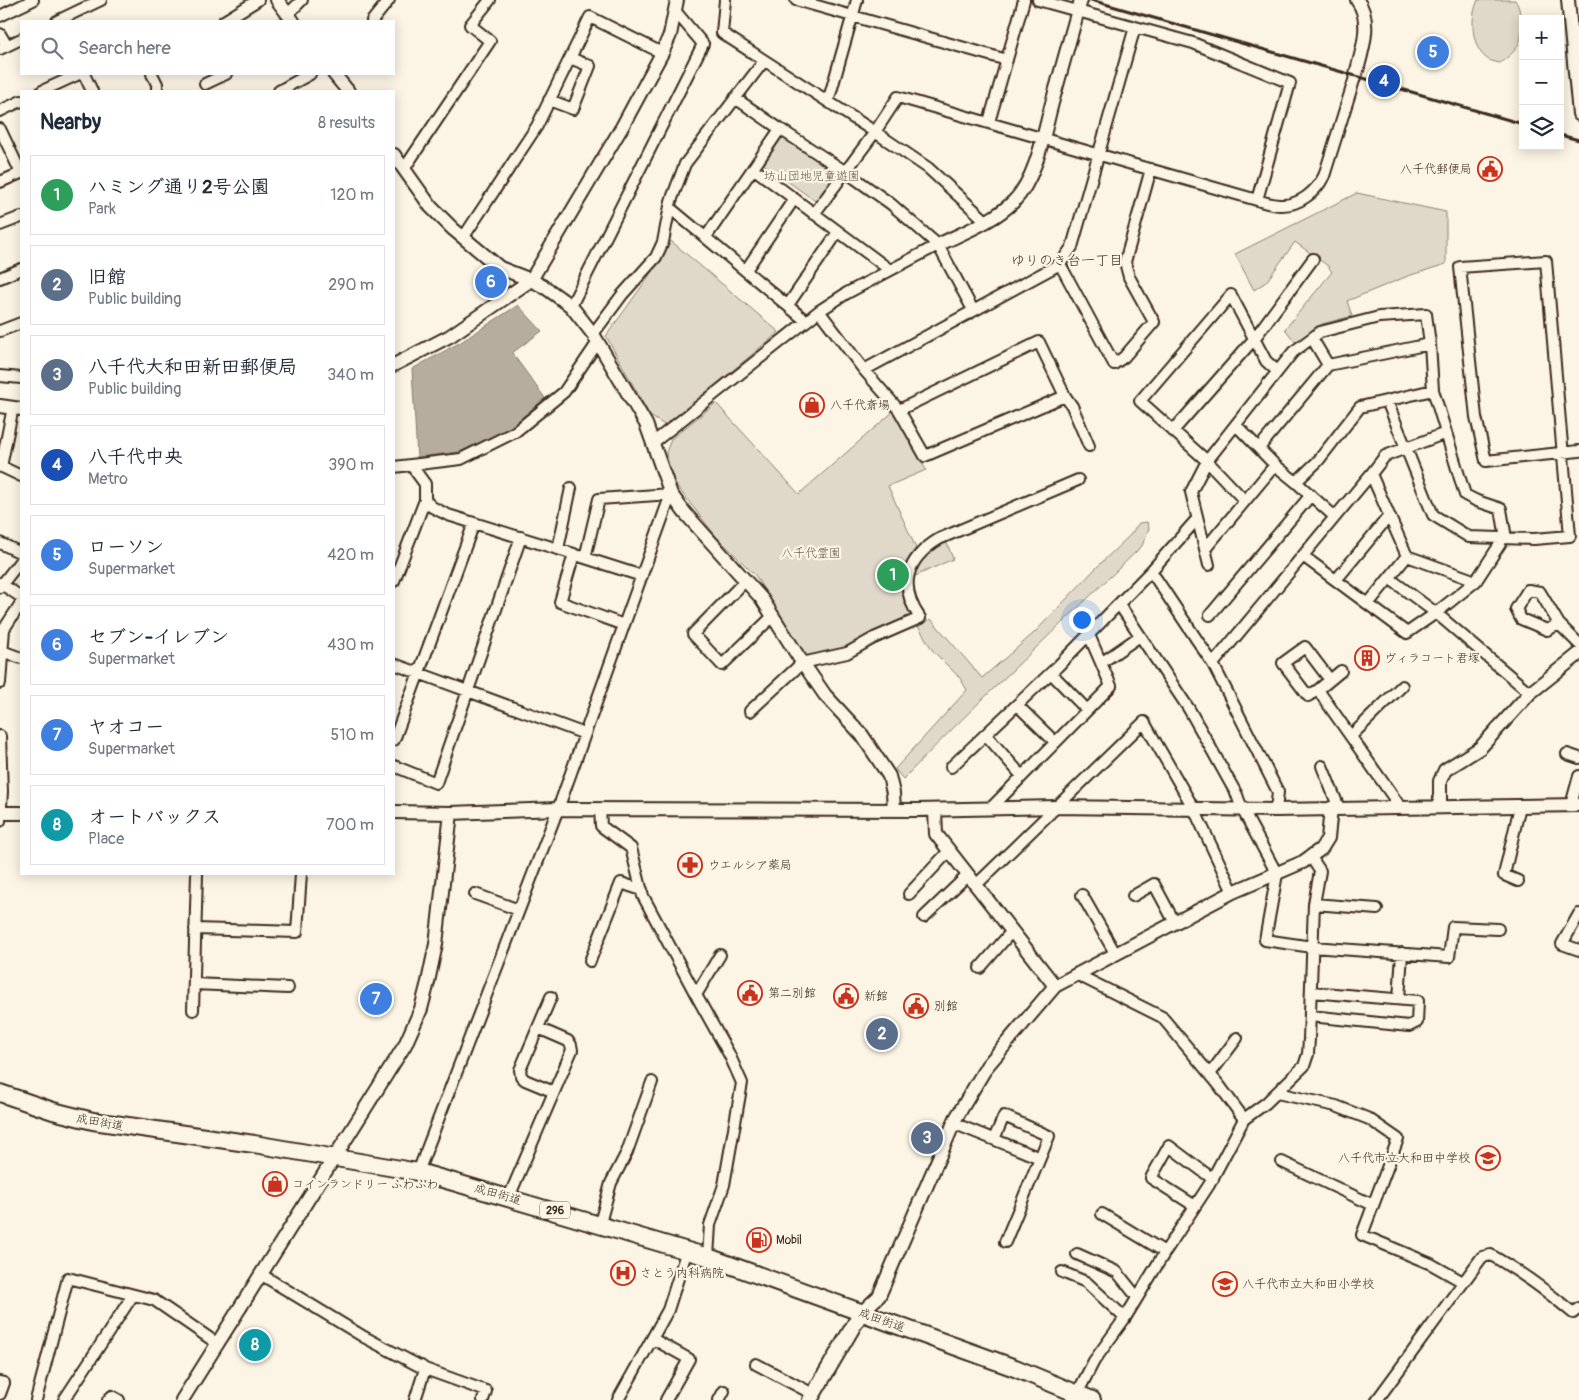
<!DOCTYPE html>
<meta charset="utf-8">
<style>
:root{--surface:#fff;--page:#f6f6f7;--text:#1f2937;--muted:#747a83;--line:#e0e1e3;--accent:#c8321e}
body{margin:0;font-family:Pangolin,"Klee One",sans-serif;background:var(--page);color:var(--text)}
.controls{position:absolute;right:15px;top:15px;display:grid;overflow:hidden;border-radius:0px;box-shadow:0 2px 12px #0003}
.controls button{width:45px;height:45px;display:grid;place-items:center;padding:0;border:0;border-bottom:1px solid var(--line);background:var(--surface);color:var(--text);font:25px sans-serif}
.you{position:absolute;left:1081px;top:619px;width:18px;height:18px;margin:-12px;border:4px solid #fff;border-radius:50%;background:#1a73e8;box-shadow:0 0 0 8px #1a73e833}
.badge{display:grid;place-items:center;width:32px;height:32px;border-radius:50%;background:var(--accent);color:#fff;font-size:16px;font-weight:700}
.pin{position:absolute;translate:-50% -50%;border:2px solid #fff;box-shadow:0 1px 5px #0006}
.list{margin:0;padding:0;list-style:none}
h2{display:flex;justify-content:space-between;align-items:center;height:65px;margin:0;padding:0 20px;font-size:21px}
h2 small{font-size:16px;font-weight:400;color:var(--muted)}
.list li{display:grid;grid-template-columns:32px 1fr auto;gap:15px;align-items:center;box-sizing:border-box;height:80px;margin:0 10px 10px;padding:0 10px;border:1px solid var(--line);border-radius:0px}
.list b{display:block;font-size:19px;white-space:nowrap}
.list p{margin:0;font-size:16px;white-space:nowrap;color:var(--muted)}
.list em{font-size:16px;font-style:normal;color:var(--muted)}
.icon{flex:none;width:28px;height:28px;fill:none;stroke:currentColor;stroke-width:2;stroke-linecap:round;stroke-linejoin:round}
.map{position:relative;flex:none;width:1579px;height:1400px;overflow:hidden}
.search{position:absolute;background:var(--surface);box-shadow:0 2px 12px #0003;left:20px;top:20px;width:375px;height:55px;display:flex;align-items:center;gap:12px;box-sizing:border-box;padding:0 18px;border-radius:0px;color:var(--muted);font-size:19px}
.panel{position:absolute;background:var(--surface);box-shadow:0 2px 12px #0003;left:20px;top:90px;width:375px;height:785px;border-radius:0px}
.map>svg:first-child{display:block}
</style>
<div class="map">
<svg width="1579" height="1400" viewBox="0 0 1579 1400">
<rect width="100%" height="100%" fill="#fcf5e5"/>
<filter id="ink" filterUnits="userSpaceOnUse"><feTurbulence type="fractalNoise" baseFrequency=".02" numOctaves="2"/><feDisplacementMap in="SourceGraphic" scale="10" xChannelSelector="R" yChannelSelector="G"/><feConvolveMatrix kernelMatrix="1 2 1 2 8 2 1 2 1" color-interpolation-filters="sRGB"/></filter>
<g filter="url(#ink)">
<path fill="#e0d8c8" stroke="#8e8173" d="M1478,0H1515C1520,8 1519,10 1521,19C1524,42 1518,50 1500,63C1495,62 1489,61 1485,57C1471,45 1470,16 1478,0Z
M783,136L839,170L840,176L818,203L762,163L778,137Z
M1357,193L1446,212V264L1408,276L1347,301L1352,316L1322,324L1296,343L1285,329L1332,272L1328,266L1295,242L1266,282L1254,290L1235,254Z
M671,241L779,332L666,426L650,416L606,336L645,282Z
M716,403L799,494L894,411L926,470L888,486L916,548C898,571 896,592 912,616L844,649L805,656L755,575L715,535L672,480L666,452L671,439Z
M1147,522L1149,528L1142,546C1062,624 980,699 903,779L895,769L967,690L960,678L933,651L918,626L931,619L982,678L1034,633L1098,566L1131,534L1139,523Z
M946,541L953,559L913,577C917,561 932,550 946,541Z"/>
<path fill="#b7ad9e" stroke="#85796b" d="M518,305L542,331L512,353L545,398L509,429L496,435L459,452L417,457L412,369L461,342Z"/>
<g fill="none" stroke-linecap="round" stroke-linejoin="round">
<defs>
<path id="minor" d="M725,0L722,33L875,132L928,168L986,221
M796,0L1007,60
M1038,0L1193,43L1290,83L1257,200
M288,14L302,0
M0,16L33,0
M57,21L101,0
M224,21L258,0
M372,21L389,0
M0,34L7,46
M0,49L21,39
M84,74L92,91
M152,74L157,84V91
M205,84L226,74
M42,91L79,74
M279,91L310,74
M735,98L780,129
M549,100L573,109L590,66L570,58
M828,102L857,0
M0,111L21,101
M989,122L1024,0
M0,129L21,173L0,182
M753,168L890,270
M404,169L490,41L470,25L490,0
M670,208L806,321
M814,214L875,132L898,97L1257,200C1264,202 1273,205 1280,205C1299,206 1316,192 1324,176L1356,74
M0,225L21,217
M706,237L780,129L846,172L891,204L938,245L973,310
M463,238L537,126L590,17L662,53
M1060,264L1114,364L1124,357L1154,322L1129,277L1125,262L1151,169
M746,270L794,199
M0,278L21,269
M788,305L838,232
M571,306L703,44L676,12
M819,311L864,370L899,410L925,456L1065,396L1039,342L899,410
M0,331L21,323
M593,334L622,295L656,257L663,242L671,201L685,164L764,61
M1312,338L1328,365
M864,370L1060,264L1072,247L1135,27
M0,376L21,378
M1065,396L1072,406L1089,446
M1387,401L1433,515L1469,537L1534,539L1570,536L1546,261L1460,267L1476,417L1486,461L1579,451
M1236,425L1275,465L1296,482
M1173,431L1254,339L1313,259
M654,442L819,311L847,293L938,245
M1259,448L1328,365L1430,344
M411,465L425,484V500L432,507L448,515L574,554L560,602L624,625
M0,466L21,476
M1,467L13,407
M394,467L461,459L515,432L564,392L598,342
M1371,474L1385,456L1446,433
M1245,501L1207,461L1140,401L1231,295L1266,361L1277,371
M1335,517L1371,474L1407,556L1476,581
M0,543L21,553
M558,549L571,488
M1205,549L1275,465
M579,556L642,576
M1303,556L1407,633L1436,613L1530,693
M1209,565L1191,492L1207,461L1293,352L1320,332L1379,317L1426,314L1430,344L1433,390L1465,495L1477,501L1501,509L1506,538
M1151,571L1197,519
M1389,578L1436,613L1476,581L1500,544L1501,538
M746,580L693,634L722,665L773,616
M1336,580L1389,516
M394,581L425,500
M0,583L21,597
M0,587L21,560
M1119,604L1189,709L1237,795L1242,809L1277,874L1265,940L1312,947L1449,957L1453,927L1498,929
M1368,604L1407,556
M1210,615L1311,495
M1559,624L1547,630L1521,619L1516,609L1528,590L1540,592L1559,624L1579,644
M2,651L21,658
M1101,663L1140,636
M394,664L585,734
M1213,664L1335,517L1296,482L1318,461L1360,407L1433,390
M1341,671L1318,690L1330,680L1305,647L1283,663L1308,696L1318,690L1401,808
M1051,673L1087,710
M0,683L4,629L21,603
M1017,705L1055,742
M750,711L802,663L847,653L874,638L920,618C898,586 906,559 939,539L1078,480
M986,735L1022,776
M0,736L2,792L0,821
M1351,736L1402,686
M394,740L474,523
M1567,754L1579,758
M394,766L436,783L521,537
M1322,766L1339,808
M951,767L1057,667L1151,571L1213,664L1278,792L1276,810
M1571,805L1579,776
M600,809L601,826L631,848L643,896L696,995L729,1054L742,1083L724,1185L710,1225L708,1257
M990,809L1111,686L1089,635
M1518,881L1504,875L1520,806
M976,885L1144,722L1194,809L1233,892
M475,894L519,910
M909,894L949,851
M1082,895L1115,953
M1133,896L1154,884L1175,923
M1314,904L1377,909
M1579,914L1562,944L1579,950
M924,917L968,875
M195,929L297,932L301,874
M590,961L621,883L642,890
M980,968L1012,931
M1076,974L1162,1017L1219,1085L1244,1119
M194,984L288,988
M696,995L720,955
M551,997L520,1070L521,1076L525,1080L554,1092
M1399,999L1402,953
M193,1010L197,874
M1310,1016L1409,1026L1417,1022L1418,1001L1311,992
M1210,1074L1237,1038
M1277,1093L1336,1106L1369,1119L1398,1139L1362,1235L1431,1264L1463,1282
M953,1123L1040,1158L1005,1242
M994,1139L1004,1116L1049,1136L1040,1158
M1282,1162L1373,1205
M418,1172L558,809L671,494L599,499L585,558
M509,1197L572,1050L571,1045L568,1041L538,1028
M1195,1206L1151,1178L1169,1146L1213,1179
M1102,1214L1165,1252
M600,1223L611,1183L627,1152L652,1082
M1077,1254L1117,1272L1137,1297
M1062,1272L1086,1282L1125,1318
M262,1275L364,1337L425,1369L486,1391L483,1400
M653,1339L689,1359L666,1400
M756,1364L813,1394
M0,1382L4,1383L0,1394
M1077,1394L1094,1361L1125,1318L1165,1252L1209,1185L1244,1119L1266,1103L1304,1066L1308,1054L1309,1039L1314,904L1320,871L1311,857
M36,1400L68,1278L154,1300L218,1344
M64,1400L133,1295
M108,1400L112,1396L119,1400
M415,1400L425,1369L421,1366
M618,1400L668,1310L687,1250
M719,1400L724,1391
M1377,1400L1482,1257L1491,1255C1521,1272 1547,1291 1573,1313L1579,1308"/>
<path id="tertiary" d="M277,0L293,21
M1568,0L1579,114
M334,74L348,91
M1356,74C1362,51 1373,21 1357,0
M394,155L431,207L453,229L500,268L531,280L546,288L571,306L593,334L646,424L671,494L685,513L762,599L798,656L825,695L862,735L889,776L893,793L894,810
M938,245C964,232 993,222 1014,201C1036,179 1044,133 1052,103C1062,68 1071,34 1081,0
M394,365L450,336L531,280L622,127L662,53L670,35L677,0
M0,406L21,409
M1440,807V781L1445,770L1480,748L1530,693L1579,654
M935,810L936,834L1055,986
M394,812L451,813L558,809L917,810L1057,807L1276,810L1579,805
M0,813H21
M861,1313L879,1296L956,1118L987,1066L1055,986L1233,892L1303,862L1321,849L1328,838L1331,808
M182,1400L405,1045L421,1009L428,982L436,944L451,813"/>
<path id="secondary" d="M810,1400L861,1313"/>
<path id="trunk" d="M0,1093L53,1111L93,1121L254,1144L418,1172L450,1181L708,1257L1015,1368L1092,1400"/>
</defs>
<use href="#minor" stroke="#3b2a1e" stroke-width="14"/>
<use href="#tertiary" stroke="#3b2a1e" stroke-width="16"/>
<use href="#secondary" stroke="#3b2a1e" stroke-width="18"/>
<use href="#trunk" stroke="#3b2a1e" stroke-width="20"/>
<use href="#minor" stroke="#fcf5e5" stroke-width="10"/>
<use href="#tertiary" stroke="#fcf5e5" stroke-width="12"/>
<use href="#secondary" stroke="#fcf5e5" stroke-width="14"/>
<use href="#trunk" stroke="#fcf5e5" stroke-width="16"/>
<path stroke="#3b2a1e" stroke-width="3" d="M1091,0L1523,124
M1560,135L1579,140"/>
</g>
</g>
<defs>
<symbol id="civic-ring" viewBox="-11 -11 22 22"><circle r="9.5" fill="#fcf5e5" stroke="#c8321e" stroke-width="1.5"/><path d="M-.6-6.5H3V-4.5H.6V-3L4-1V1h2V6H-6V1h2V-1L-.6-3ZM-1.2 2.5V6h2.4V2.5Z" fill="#c8321e"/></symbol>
<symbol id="shop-ring" viewBox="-11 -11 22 22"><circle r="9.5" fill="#fcf5e5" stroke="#c8321e" stroke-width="1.5"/><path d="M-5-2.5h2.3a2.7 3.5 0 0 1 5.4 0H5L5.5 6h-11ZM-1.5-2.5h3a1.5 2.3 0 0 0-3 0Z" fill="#c8321e"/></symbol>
<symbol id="building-ring" viewBox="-11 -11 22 22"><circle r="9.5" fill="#fcf5e5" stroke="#c8321e" stroke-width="1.5"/><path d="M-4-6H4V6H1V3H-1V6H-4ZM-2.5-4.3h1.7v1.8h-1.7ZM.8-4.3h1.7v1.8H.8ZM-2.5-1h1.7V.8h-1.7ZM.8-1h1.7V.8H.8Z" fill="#c8321e"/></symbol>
<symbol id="pharmacy-ring" viewBox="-11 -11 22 22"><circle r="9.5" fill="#fcf5e5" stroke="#c8321e" stroke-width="1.5"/><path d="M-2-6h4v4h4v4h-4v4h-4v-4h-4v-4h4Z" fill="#c8321e"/></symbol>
<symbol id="school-ring" viewBox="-11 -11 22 22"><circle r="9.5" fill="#fcf5e5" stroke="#c8321e" stroke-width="1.5"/><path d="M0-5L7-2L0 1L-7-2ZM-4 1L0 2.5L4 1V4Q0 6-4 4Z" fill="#c8321e"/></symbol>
<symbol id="fuel-ring" viewBox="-11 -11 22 22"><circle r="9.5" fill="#fcf5e5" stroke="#c8321e" stroke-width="1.5"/><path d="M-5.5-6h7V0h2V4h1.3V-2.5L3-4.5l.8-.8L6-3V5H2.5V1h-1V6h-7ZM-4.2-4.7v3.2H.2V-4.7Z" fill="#c8321e"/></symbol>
<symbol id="hospital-ring" viewBox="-11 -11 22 22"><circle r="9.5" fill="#fcf5e5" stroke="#c8321e" stroke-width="1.5"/><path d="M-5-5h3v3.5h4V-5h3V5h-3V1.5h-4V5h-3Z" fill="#c8321e"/></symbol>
</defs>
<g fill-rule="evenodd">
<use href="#civic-ring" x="1476" y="155" width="28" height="28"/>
<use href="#shop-ring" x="798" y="391" width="28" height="28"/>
<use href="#building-ring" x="1353" y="644" width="28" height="28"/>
<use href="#pharmacy-ring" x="676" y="851" width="28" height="28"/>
<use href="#civic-ring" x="736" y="979" width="28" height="28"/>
<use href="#civic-ring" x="832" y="982" width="28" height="28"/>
<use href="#civic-ring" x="902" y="992" width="28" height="28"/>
<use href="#school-ring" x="1474" y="1144" width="28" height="28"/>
<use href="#shop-ring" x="261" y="1170" width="28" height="28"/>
<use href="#fuel-ring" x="745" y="1226" width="28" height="28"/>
<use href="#hospital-ring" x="609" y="1259" width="28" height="28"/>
<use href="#school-ring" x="1211" y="1270" width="28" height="28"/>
</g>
<g text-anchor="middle" stroke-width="4.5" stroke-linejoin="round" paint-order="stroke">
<rect fill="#fcf5e5" stroke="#75675a" stroke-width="1" x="540" y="1201.5" width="30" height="17" rx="4"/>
<g font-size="11" font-weight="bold" fill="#3b2a1e">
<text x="555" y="1214">296</text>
</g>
<g font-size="12" fill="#3b2a1e" stroke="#fcf5e5" text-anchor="start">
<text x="1472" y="173" text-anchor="end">八千代郵便局</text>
<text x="830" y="409">八千代斎場</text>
<text x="1384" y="662">ヴィラコート君塚</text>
<text x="708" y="869">ウエルシア薬局</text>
<text x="768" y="997">第二別館</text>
<text x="864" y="1000">新館</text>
<text x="934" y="1010">別館</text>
<text x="1470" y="1162" text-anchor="end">八千代市立大和田中学校</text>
<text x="292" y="1188">コインランドリー ふわふわ</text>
<text x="776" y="1244">Mobil</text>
<text x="640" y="1277">さとう内科病院</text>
<text x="1242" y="1288">八千代市立大和田小学校</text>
</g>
<g font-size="12" fill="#645648" stroke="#fcf5e5">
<text x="812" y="180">坊山団地児童遊園</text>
<text x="811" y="557">八千代霊園</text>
</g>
<g font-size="12" fill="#3b2a1e" stroke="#fcf5e5">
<text transform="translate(100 1122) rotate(10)" y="4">成田街道</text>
<text transform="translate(498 1194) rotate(16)" y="4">成田街道</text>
<text transform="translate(882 1320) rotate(20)" y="4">成田街道</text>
</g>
<g font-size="14" fill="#3b2a1e" stroke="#fcf5e5">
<text x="1067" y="265">ゆりのき台一丁目</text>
</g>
</g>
</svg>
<div class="controls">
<button>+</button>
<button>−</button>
<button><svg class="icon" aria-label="layers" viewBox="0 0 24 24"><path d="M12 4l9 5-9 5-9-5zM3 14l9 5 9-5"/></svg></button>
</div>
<div class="you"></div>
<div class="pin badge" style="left:893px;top:575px;background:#2e9e5b">1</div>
<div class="pin badge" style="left:882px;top:1034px;background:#5c6f8a">2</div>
<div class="pin badge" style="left:927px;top:1138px;background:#5c6f8a">3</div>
<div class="pin badge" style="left:1384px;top:81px;background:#1a4fb4">4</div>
<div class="pin badge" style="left:1433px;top:52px;background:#3f7fe0">5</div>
<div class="pin badge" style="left:491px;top:282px;background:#3f7fe0">6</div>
<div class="pin badge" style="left:376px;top:999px;background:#3f7fe0">7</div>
<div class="pin badge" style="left:255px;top:1345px;background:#0f9aa8">8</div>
<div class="search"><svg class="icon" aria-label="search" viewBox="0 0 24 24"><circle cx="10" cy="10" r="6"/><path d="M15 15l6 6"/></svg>Search here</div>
<section class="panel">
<h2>Nearby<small>8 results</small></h2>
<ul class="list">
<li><span class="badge" style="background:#2e9e5b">1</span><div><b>ハミング通り2号公園</b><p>Park</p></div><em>120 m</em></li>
<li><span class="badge" style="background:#5c6f8a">2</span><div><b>旧館</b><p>Public building</p></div><em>290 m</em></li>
<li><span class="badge" style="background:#5c6f8a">3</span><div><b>八千代大和田新田郵便局</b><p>Public building</p></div><em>340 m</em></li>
<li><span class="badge" style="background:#1a4fb4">4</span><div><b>八千代中央</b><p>Metro</p></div><em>390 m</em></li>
<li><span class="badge" style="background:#3f7fe0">5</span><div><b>ローソン</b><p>Supermarket</p></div><em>420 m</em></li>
<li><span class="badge" style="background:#3f7fe0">6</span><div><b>セブン-イレブン</b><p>Supermarket</p></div><em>430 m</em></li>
<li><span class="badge" style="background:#3f7fe0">7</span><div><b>ヤオコー</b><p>Supermarket</p></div><em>510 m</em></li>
<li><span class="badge" style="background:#0f9aa8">8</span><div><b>オートバックス</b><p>Place</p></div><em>700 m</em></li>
</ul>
</section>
</div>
